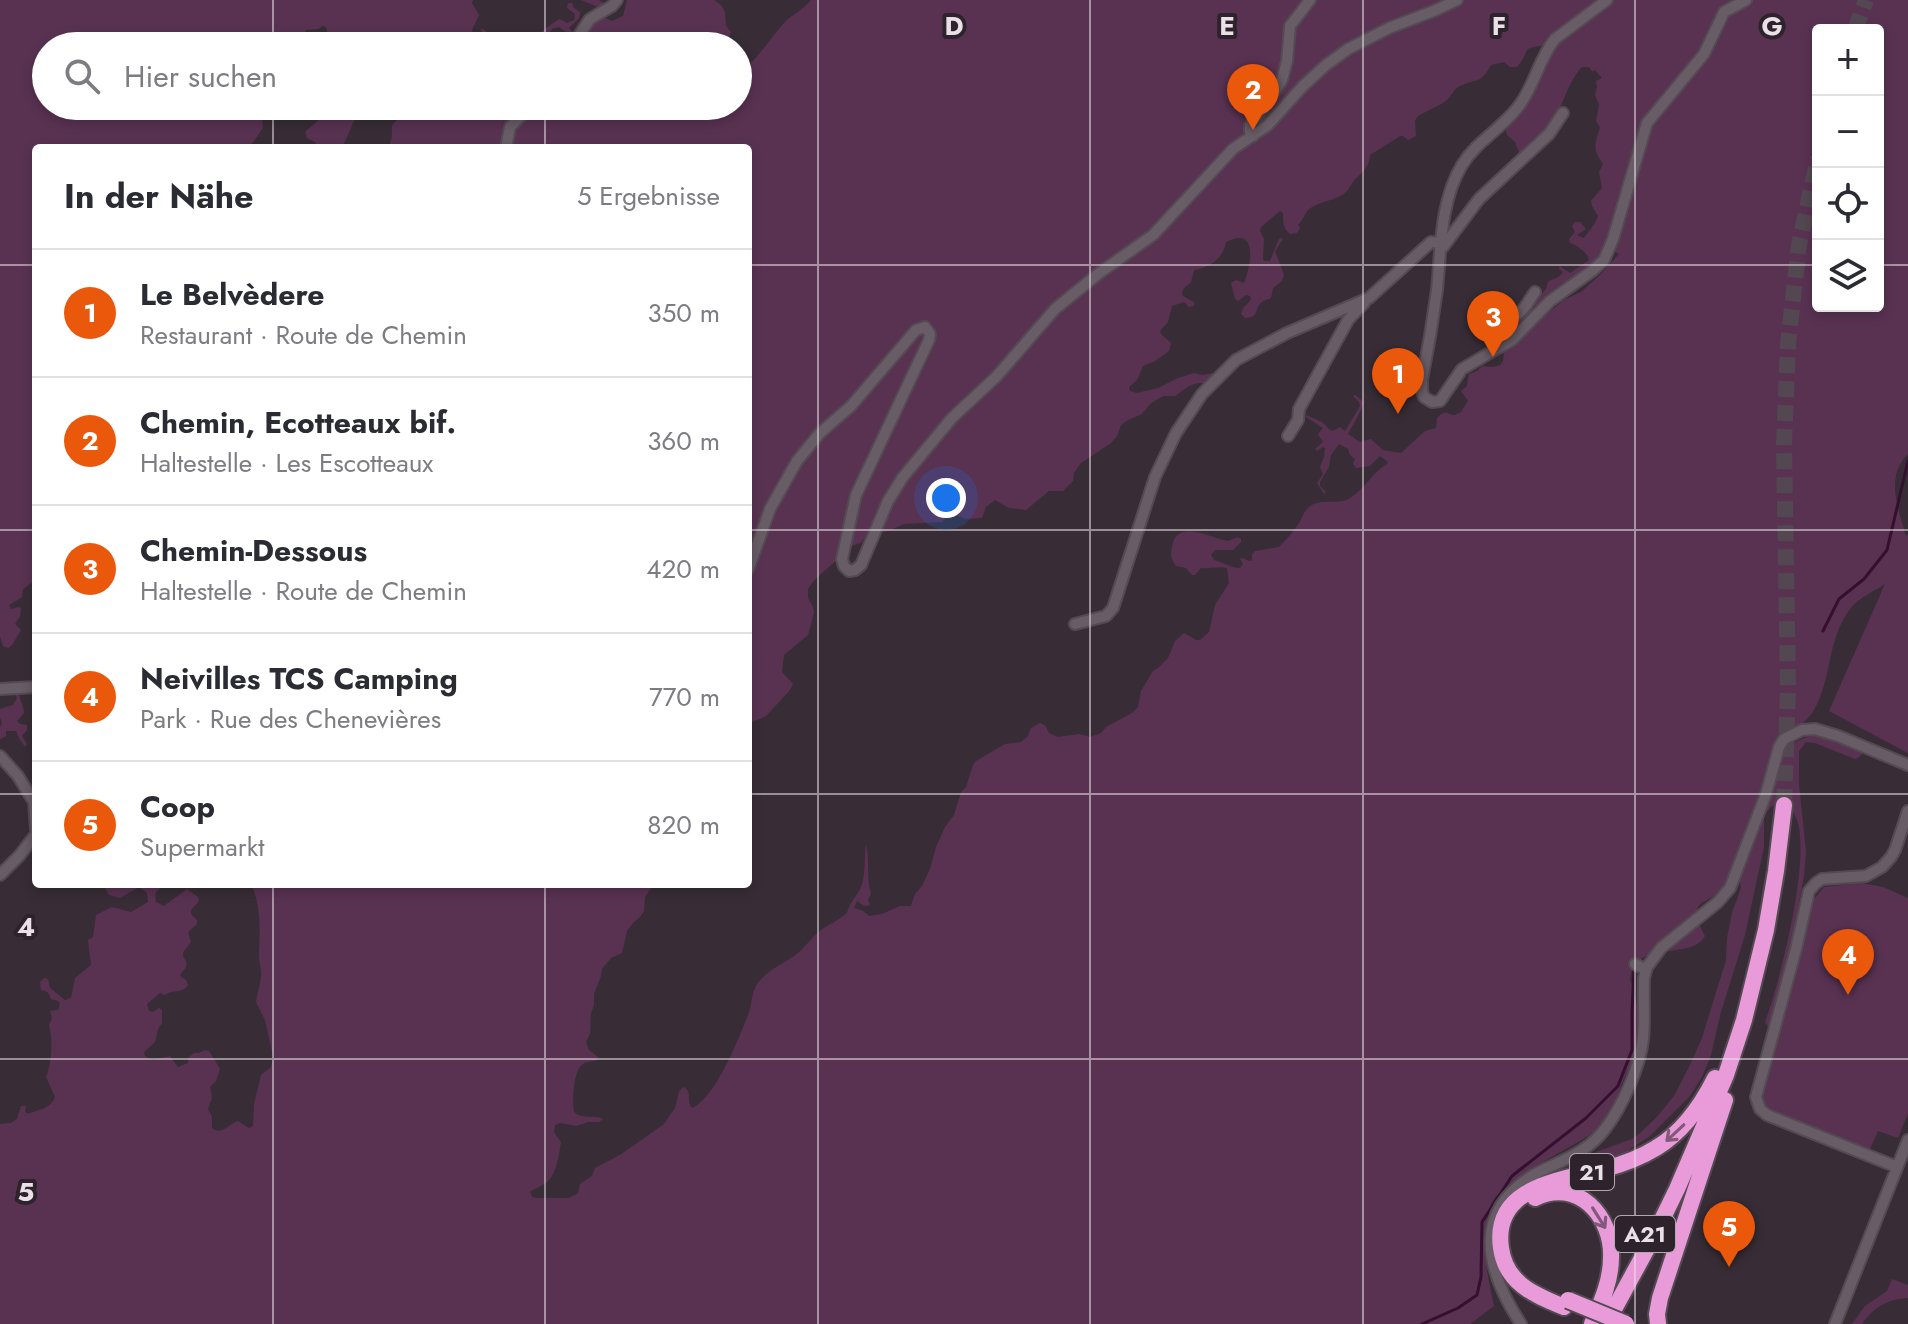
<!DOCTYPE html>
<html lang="de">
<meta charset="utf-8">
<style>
:root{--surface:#fff;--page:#f7f7f7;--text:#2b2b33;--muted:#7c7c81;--line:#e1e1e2;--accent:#ea580c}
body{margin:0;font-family:Jost,sans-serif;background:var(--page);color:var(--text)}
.controls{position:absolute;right:24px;top:24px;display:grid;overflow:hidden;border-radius:8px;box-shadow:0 4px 12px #0003}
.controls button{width:72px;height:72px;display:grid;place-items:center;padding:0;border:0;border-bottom:2px solid var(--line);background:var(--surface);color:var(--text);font:40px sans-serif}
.you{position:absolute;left:946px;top:498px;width:28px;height:28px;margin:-20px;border:6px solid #fff;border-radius:50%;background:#1a73e8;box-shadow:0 0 0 12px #1a73e833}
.badge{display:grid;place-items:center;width:52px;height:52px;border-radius:50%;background:var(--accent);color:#fff;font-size:26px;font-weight:700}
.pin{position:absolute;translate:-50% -66px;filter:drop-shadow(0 2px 4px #0008)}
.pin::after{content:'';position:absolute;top:42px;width:28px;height:24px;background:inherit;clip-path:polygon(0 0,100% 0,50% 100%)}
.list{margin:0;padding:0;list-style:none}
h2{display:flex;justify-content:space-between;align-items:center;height:104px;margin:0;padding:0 32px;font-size:34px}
h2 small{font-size:26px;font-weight:400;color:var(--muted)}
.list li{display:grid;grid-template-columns:52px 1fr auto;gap:24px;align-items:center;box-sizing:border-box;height:128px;padding:0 32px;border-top:2px solid var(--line)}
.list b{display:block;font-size:30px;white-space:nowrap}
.list p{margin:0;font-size:26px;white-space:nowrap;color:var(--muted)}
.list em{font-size:26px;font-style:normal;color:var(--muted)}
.icon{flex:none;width:44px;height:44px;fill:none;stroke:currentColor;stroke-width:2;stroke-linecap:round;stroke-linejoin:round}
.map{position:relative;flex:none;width:1908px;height:1324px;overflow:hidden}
.search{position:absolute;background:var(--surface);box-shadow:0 4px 12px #0003;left:32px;top:32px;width:720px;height:88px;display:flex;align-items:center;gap:20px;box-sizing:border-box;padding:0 28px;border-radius:44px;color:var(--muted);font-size:30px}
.panel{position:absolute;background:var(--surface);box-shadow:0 4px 12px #0003;left:32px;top:144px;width:720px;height:744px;border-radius:8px}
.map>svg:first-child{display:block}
</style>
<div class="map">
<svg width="1908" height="1324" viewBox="0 0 1908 1324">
<rect width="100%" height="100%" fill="#382d36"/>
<path fill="#593252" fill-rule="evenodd" d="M0,0H473L472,3L479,15L472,30L473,36L478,41H481L483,38L481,29C487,29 488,35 492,40L490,46H320C325,42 329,33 326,27L323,26L318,29L306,30L302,38L291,46H46V106H261L263,128L249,148H36V572L33,582L23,589L22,597L9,605L11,609L19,607L21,609L20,616L15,624L21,630L12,645L8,648L3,646L0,636Z
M581,0H599L605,4V18L612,21L623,16L627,0H714L721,5L725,12L726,26L731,32L727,42L732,46H573L568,43L564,46L561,45L557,40L566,35V32L559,27L552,29L546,37L544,36L542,31L559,19L567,23L574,20L575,14L567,8L568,3H572L574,8L580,12L579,18L569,28L573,32L578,33L599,13L598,7Z
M811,0H1908V454C1885,476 1898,509 1906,536L1908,534V753L1829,711L1885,584C1873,592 1858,598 1850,609C1827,639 1832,679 1814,710C1806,724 1788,733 1775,742V746L1781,750C1820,727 1822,733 1861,750L1862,754L1858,758L1855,759L1815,743L1806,742L1799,751V784L1806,852L1804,876L1788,963L1771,1025L1768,1027L1765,1022C1780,982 1811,859 1797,820C1795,814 1791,809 1788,803L1780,802L1771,807L1764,815V847L1745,935L1721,1012L1711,1055L1702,1077L1690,1096L1650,1136L1621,1155L1603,1161L1594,1158L1593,1156L1596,1152L1632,1139L1640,1133L1656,1118L1674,1096L1689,1067L1702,1038L1726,960L1727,938L1732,913L1741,888L1740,882L1701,903C1692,912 1700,926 1705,936C1691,962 1634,937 1630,980C1644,1021 1643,1040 1624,1079C1617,1092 1617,1106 1608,1118C1596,1133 1580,1141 1564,1150C1544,1161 1525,1172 1508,1186C1502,1191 1494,1196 1491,1204C1478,1238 1487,1272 1494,1306L1470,1324H0V1124L11,1123L17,1119L21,1106H26L25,1112L28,1114C39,1109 51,1109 55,1097L46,1077C52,1064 53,1039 49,1025L52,1018L50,1011L58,1010L60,1003L58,1001L51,999C49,993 48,991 41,990L40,982L44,978L48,979L50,988C56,992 59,996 65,1000L71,998L75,978L91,965L88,940L93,937L96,915L112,907L131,912L148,902L147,893L139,887L120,898L109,895L103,885L95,884H176L161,887L155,894L156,902L164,906L187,889L198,897L199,901L191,910V914L197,920V924L188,932L191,942C189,945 186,948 184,951C180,958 189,960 186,967C185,970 181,972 180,976L186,980L188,985C183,994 172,989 165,995L160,993L147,1004L149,1011L153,1012L159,1008L162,1010V1023L158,1029L155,1042L144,1052L145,1056L152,1060L170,1056L178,1067L188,1063V1058L194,1053H199L205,1050L209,1051L220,1069L216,1081L210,1087L212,1098L208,1109L212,1117V1128C221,1136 229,1124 238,1121L249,1128L253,1126L254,1104L261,1075L271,1067L273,1056L265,1020L256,1002C257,993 260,986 261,977C262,968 258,961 259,952C260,929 261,905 251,884H654L645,897L644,911L641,916L633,923L627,931L622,953L611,958L602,969L601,976L594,994V1005L591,1013L590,1034L586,1042L589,1050L598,1057L597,1060C592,1062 587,1061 583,1064C573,1070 572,1102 574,1112C583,1120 593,1114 603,1119L599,1122H588L576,1126L560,1123L555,1125L554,1132L561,1142C559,1155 557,1172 548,1181C543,1186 535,1188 530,1192L532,1197L536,1198H569L578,1193L580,1184L592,1176L595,1168L620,1155L664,1124L675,1108L679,1092L683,1087C693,1091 686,1101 692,1108C715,1099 739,1038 748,1015C752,1006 751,995 756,986C765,971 781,965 794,956C805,948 811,938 821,930C830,924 839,920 847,913C849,902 859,895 862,884C866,871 864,857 866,844C870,860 866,878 871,894L868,900L870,905L864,906L857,901L854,908L863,911L869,916L882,914L900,906H911L915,894L922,886L930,869L936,847L945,827L954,815L961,792L966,787L973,765L976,761L1005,744L1021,742L1028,736L1031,728L1040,723L1045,725L1049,733L1058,737L1079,734L1090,737L1101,733L1106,727L1132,713L1138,707L1141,691L1153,671L1159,667L1168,658L1175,641L1184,633L1196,640H1200L1209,632L1215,605L1229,583L1227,568C1219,566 1210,569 1201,568L1195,575H1192L1186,568L1176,566C1171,559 1170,556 1172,547C1176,518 1210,538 1228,541L1238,537L1241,539V542L1233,550H1215L1211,555L1214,560C1223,562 1233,569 1240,568L1243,564L1240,559L1242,558L1250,561L1252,560V554L1255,551L1279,547C1286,540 1294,531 1299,523C1302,518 1304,511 1309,507C1321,497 1338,506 1350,498C1365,489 1372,472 1387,464L1388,462L1380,456L1370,466L1356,468L1353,464L1355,459L1350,455L1348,449L1339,444L1331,455L1329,467L1320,482V486L1326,492L1324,494L1317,483L1323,474L1320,467L1324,457L1325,448L1323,447L1317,451L1315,449L1323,442L1318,434L1323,428L1306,417V415L1322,422L1330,430L1333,431L1340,427L1345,431L1360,406L1359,402L1353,396L1355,395L1364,402L1361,410L1348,434L1360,442L1371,439L1383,450L1401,453L1425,431L1436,428L1437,418C1448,408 1445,415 1455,415L1461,412L1468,401L1461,391L1467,386L1469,374L1477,371L1482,366L1493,367L1500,365L1503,361L1504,352L1510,345L1520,342L1530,328L1564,300L1581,292L1601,274L1619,254L1604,245L1599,257L1574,278L1563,283L1546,295L1533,308L1526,319H1522L1533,302L1546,289L1548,282C1553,278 1559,279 1563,272L1559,269L1560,266L1570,273L1589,260C1588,253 1577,245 1570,243L1569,239L1575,232L1572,226L1575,222H1580L1586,229L1577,235L1584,238C1589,230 1594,227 1598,216L1592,206L1591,201L1602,188L1599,172L1603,164C1592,149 1595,144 1600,127L1596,121L1599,105L1595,95L1597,87L1596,81L1602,78L1595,70L1592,71L1589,67H1582C1567,83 1563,106 1552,125C1545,137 1531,147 1521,157L1515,142L1507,135L1505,126L1546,45C1517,49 1533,49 1517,67H1510L1504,62L1491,65C1480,85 1477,78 1460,86C1453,89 1452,96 1447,100C1438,107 1427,110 1417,117L1415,121L1416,136L1408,140L1403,136H1400L1370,155C1369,169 1361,172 1353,182C1349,188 1347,193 1340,196C1331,201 1318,202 1309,209C1305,213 1303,220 1298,225L1300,228L1297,233L1290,234C1283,228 1283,222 1283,213L1280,211L1261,227L1260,231L1264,239L1263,259L1264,261H1270L1278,241L1280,238L1283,239L1275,251L1284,275L1282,281L1273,288L1271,298C1268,300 1264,300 1262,302C1253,309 1261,317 1245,318L1241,314L1243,308L1251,300L1250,296L1246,295L1238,301L1235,299L1231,283L1236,280L1244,283C1251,266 1259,225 1226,242C1224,257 1210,268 1194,270L1191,282L1184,288L1182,293L1183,296L1194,302V306L1189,307L1184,302L1172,306L1168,322L1160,331L1161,334L1171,343L1169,351L1155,361L1143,366L1137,380L1129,387L1130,391L1137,393L1158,388L1178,378L1194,373L1202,375L1214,373L1207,383H1198L1189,386L1175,396H1163L1150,404L1142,414L1128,420L1121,425L1117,436L1111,443L1081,463L1074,473L1073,481L1063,491H1049L1026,510L1009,508L995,500L986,507L982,518L965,519L951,513L942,522L904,524L889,531L883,532L873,528L870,529L862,542L847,548C837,564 818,572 808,589V598L813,607L814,613L808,635L784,655L782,672L793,684L790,690L766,716L748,724V148H389C389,144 392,140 392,135C392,128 390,126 397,120L396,114L398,106H738V68L740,70C754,66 773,34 785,22C793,14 804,9 811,0ZM1818,30H1878V306H1818Z
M330,106H363V108L355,112V119L342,148H318L315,142L307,138L305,132L329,111Z
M14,692H19C19,700 24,705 24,713L17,721L20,724L27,725V730L22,736L27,744L25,747L19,738L16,731H6V736L0,739V728L2,722L0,718V709L13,705L17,698Z
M1861,883L1883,887L1908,898V1113L1898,1138L1878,1131L1869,1151L1767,1110L1761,1091L1814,899L1824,887Z
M1892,1279L1908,1285V1298C1888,1299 1873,1307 1862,1324H1852L1865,1306L1887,1291Z"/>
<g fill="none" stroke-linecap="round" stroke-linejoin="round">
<path stroke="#350f2f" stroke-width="3" d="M1823,631L1839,599L1864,579L1887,550L1908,461
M1422,1324L1458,1308L1477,1295L1481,1277L1482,1222L1512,1176L1586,1118L1618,1086L1632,1050V1012L1634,968"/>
<path stroke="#534851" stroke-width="16" stroke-dasharray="16 8" stroke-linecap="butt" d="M1855,30L1866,0
M1784,805L1788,690L1784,444L1788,344L1799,245L1818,158"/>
<defs>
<path id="minor" d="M1607,0L1555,39C1540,57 1535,83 1521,103C1505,127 1477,140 1462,165C1440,201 1441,249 1437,290C1433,320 1428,350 1422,380V391L1424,397L1432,402L1440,401L1462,369L1512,340L1550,301L1592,271L1604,260L1613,239L1647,123L1704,54L1724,12L1746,0
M572,46L590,19L612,6L617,0
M1253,136L1250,131V125L1270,99L1282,80L1287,61L1290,26L1310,0
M506,148L510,127L531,106
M1440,247H1443L1479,199L1549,134L1563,113
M1499,347L1496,338C1501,320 1513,321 1523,309C1528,304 1531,297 1535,292
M1288,436L1298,420L1299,409L1348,320L1364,303
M748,570L770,509L797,461L820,433L851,406L916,330L925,327L930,334L929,340L856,495L842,559L844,566L849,571L855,570L861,565L888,501L903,477L952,418L997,376L1055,309L1098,274L1153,235L1233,149L1268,125L1303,86L1326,65L1348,49L1389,28L1436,10L1457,0
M1075,624L1106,616L1113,608L1155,477L1176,433L1202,394L1236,360L1287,333L1369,298L1431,242L1441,243
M0,689L36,687
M0,756L18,776L34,802L36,830
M0,875L20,855L36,834
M1635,964L1646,970
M1897,1167L1767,1115L1760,1109L1756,1097L1796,949L1809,891L1816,883L1822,879L1866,876L1882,867L1891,857L1895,850L1908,811
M1521,1324C1485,1269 1470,1209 1539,1172C1563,1160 1588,1152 1605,1129C1622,1107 1640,1067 1643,1039C1645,1019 1643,998 1644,978L1647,967L1661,948L1718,902L1730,888L1766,794L1779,747L1784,739L1802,730L1815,729L1838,736L1908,765
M1835,1324L1908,1140"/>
<path id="highway" d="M1535,1198C1577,1177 1613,1216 1611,1258C1611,1281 1601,1303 1592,1324
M1564,1307C1535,1295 1506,1284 1501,1248C1492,1186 1562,1180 1605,1169C1623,1164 1640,1158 1656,1148C1683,1132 1701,1106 1715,1078
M1606,1324L1655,1234L1677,1189L1726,1075L1744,1020L1766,930L1776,871L1784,805
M1658,1324L1657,1314L1660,1298L1725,1100"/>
</defs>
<use href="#minor" stroke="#544a52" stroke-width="14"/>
<use href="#highway" stroke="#544a52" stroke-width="20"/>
<use href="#minor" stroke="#685c66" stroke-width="10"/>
<use href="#highway" stroke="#e99bd9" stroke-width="16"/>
<defs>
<path id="highway-bridge" d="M1568,1300L1626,1324"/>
</defs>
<use href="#highway-bridge" stroke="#544a52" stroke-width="20" stroke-linecap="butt"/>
<use href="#highway-bridge" stroke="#e99bd9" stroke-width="16"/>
</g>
<defs><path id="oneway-shaft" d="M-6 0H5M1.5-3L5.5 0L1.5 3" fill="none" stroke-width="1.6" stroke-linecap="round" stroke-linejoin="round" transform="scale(2)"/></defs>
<g stroke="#82597a">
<use href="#oneway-shaft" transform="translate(1675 1133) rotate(137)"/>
<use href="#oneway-shaft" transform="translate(1599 1218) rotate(58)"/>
</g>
<path fill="none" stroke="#e9e1e7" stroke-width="2" stroke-opacity="0.55" d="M273,0V46M545,0V46M818,0V1324M1090,0V1324M1363,0V1324M1635,0V1324M273,106V148M545,106V148M0,265H36M748,265H1818M1878,265H1908M0,530H36M748,530H1908M0,794H36M748,794H1908M273,884V1324M545,884V1324M0,1059H1908"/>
<g text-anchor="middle" stroke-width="8" stroke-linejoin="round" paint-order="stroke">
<g fill="#2e232c" stroke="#b1a8af" stroke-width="2">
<rect x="1570" y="1154" width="44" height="36" rx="6"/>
<rect x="1615" y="1216" width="60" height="36" rx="6"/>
</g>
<g font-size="22" font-weight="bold" fill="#e9e1e7">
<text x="1592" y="1180">21</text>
<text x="1645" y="1242">A21</text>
</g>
</g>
<g font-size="26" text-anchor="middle" font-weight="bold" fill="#e9e1e7" stroke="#2e232c" stroke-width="8" stroke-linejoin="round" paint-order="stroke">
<text x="954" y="35">D</text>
<text x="1227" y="35">E</text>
<text x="1499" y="35">F</text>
<text x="1772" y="35">G</text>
<text x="26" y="936">4</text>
<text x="26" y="1201">5</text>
</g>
</svg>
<div class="controls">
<button>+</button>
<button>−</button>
<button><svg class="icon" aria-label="locate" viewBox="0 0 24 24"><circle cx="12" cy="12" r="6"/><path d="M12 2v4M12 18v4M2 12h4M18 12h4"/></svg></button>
<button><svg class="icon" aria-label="layers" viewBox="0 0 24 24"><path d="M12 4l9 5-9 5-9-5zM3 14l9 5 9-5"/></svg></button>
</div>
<div class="you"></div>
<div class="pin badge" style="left:1398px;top:414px">1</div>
<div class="pin badge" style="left:1253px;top:130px">2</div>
<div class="pin badge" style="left:1493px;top:357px">3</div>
<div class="pin badge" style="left:1848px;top:995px">4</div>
<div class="pin badge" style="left:1729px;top:1267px">5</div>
<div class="search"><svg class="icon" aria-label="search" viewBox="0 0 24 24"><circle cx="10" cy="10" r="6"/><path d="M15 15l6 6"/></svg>Hier suchen</div>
<section class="panel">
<h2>In der Nähe<small>5 Ergebnisse</small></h2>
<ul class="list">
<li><span class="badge">1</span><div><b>Le Belvèdere</b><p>Restaurant · Route de Chemin</p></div><em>350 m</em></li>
<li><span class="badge">2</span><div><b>Chemin, Ecotteaux bif.</b><p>Haltestelle · Les Escotteaux</p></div><em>360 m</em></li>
<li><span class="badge">3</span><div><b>Chemin-Dessous</b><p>Haltestelle · Route de Chemin</p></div><em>420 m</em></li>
<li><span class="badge">4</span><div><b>Neivilles TCS Camping</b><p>Park · Rue des Chenevières</p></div><em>770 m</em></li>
<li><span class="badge">5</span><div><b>Coop</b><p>Supermarkt</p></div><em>820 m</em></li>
</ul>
</section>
</div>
